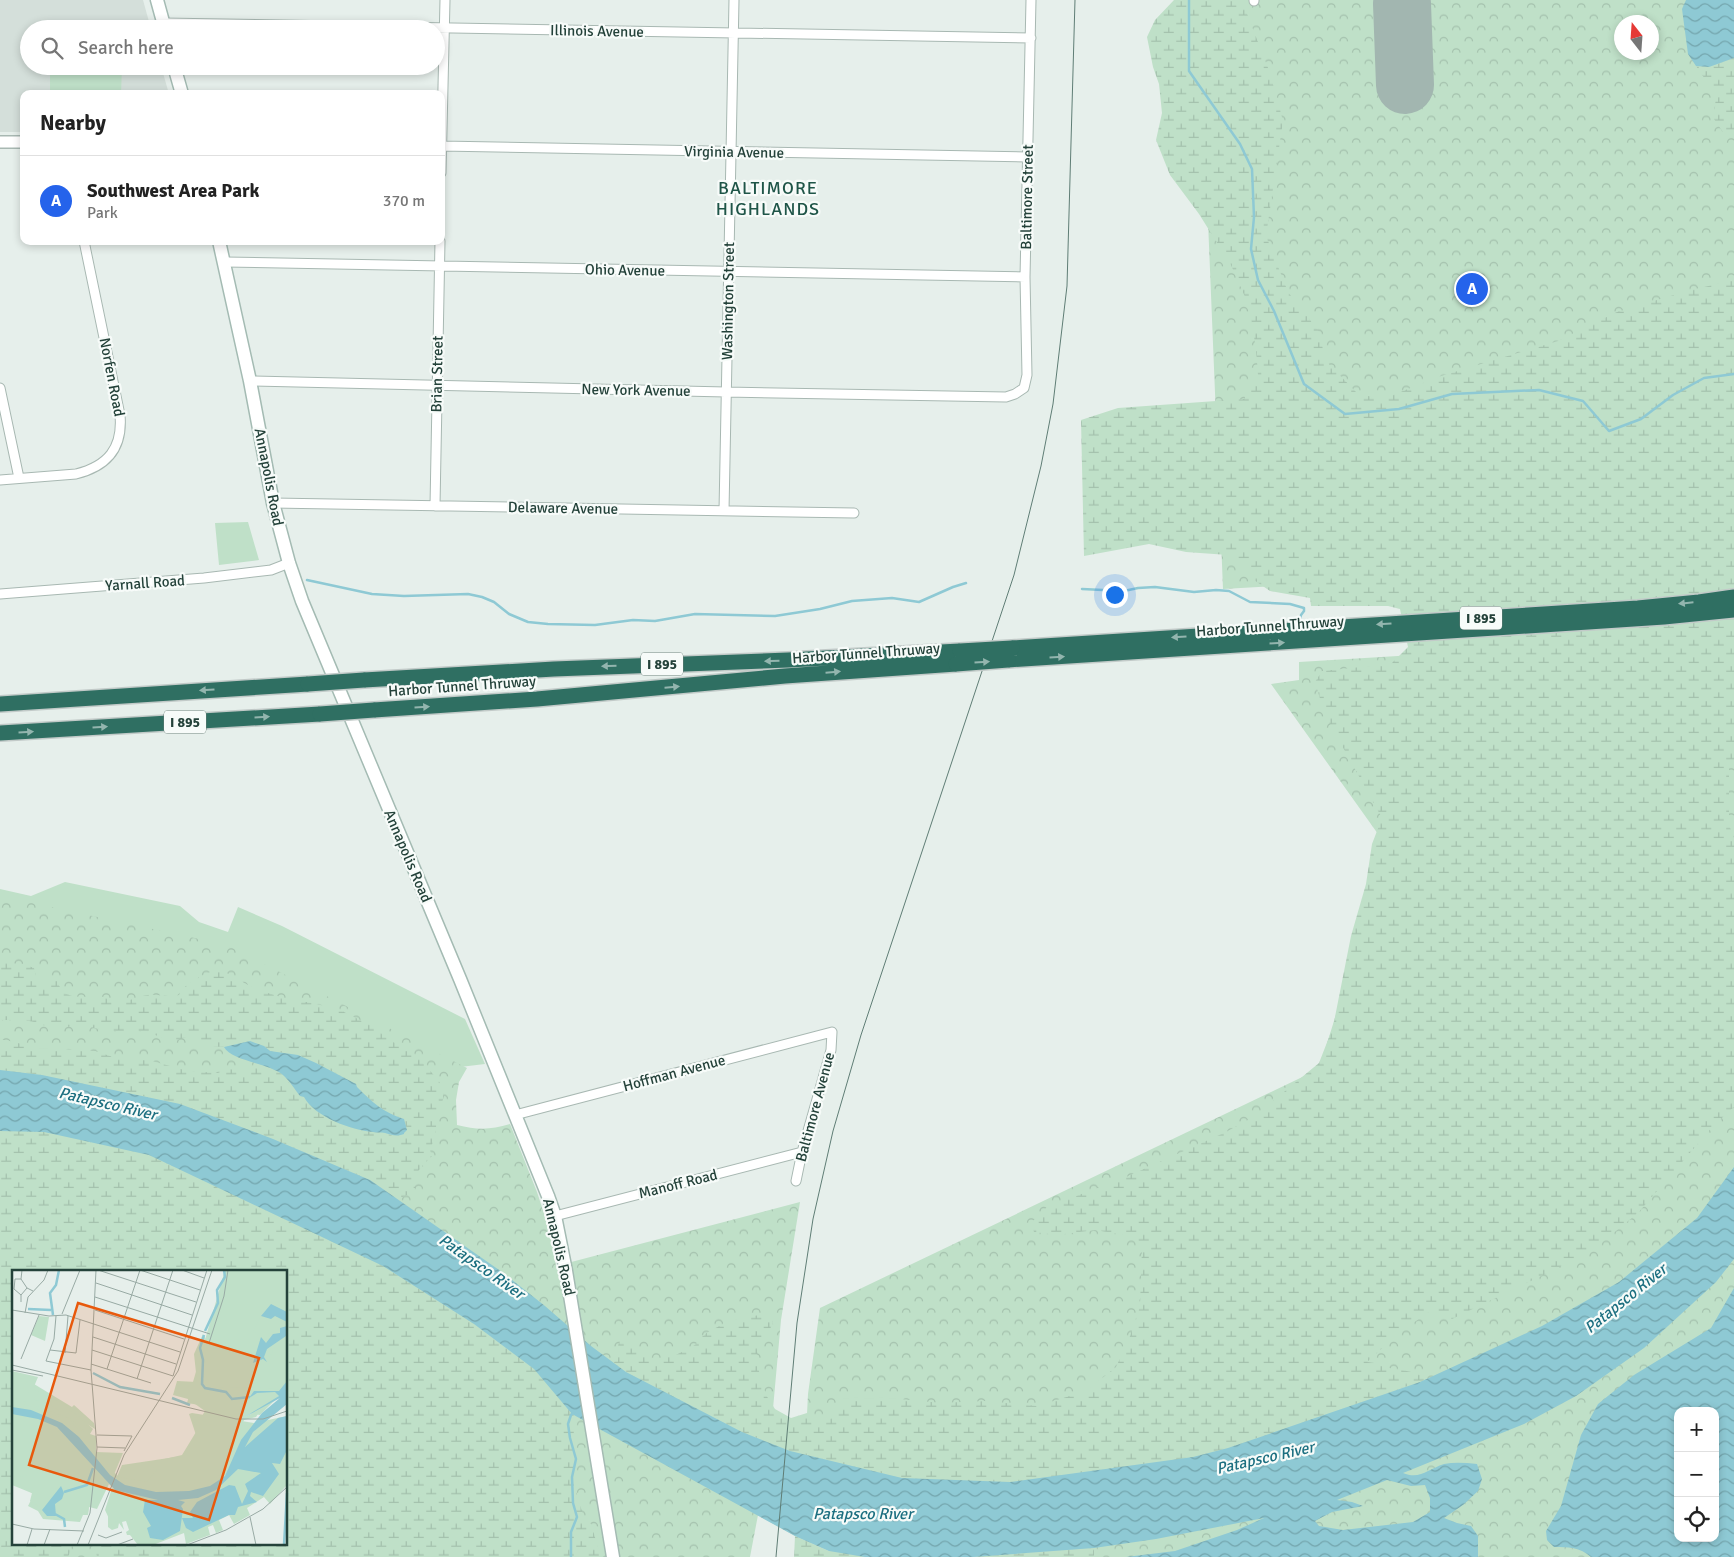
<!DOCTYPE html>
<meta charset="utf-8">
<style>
:root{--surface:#fff;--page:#f6f6f6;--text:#222;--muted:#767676;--line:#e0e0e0;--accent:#2563eb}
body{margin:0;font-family:Signika,sans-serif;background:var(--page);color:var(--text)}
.controls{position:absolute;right:15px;bottom:15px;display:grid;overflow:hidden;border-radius:10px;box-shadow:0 2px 8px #0003}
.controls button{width:45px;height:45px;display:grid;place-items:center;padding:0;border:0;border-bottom:1px solid var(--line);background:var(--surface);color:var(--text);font:25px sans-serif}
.compass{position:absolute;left:1614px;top:15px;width:45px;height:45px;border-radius:50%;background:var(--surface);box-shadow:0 2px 8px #0003;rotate:343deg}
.you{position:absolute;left:1114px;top:594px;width:18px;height:18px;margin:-12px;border:4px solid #fff;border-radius:50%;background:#1a73e8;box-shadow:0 0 0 8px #1a73e833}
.badge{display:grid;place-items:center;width:32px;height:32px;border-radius:50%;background:var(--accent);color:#fff;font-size:16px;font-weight:700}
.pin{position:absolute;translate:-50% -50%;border:2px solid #fff;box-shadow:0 1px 5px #0006}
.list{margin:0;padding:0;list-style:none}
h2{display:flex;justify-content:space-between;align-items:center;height:65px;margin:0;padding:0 20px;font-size:21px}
h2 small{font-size:16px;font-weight:400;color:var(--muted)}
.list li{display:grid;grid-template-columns:32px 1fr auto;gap:15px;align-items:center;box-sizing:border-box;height:90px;padding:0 20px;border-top:1px solid var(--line)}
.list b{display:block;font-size:19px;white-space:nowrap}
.list p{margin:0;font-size:16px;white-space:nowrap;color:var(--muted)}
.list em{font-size:16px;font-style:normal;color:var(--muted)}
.icon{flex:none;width:28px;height:28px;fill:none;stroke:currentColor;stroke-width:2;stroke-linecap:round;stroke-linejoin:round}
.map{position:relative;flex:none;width:1734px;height:1557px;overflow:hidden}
.search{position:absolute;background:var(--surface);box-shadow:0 2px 8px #0003;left:20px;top:20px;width:425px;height:55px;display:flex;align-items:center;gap:12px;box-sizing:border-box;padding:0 18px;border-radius:28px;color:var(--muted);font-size:19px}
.panel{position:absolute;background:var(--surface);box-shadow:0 2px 8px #0003;left:20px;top:90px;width:425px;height:155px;border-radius:10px}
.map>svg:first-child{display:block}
</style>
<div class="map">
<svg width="1734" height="1557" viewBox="0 0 1734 1557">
<defs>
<pattern id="forest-crowns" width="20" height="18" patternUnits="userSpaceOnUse" patternTransform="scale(1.25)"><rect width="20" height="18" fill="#bfe0c8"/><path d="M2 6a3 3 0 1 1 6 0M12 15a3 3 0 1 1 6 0" fill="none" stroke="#a4c1ad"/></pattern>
<pattern id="wetland-marsh" width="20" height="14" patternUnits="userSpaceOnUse" patternTransform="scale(1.25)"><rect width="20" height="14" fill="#bfe0c8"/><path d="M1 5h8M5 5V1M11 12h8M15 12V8" fill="none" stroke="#a4c1ad"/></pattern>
<pattern id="water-waves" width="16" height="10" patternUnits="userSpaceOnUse" patternTransform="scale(1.25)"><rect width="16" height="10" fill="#8ec9d4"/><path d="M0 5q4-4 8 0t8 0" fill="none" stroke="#74a5ad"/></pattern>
</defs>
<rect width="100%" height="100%" fill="#e6efeb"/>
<path fill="#d4dfda" d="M0,0H143L151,29H29V66H161L169,94H24V132H0Z"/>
<path fill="#bfe0c8" d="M53,66H122L121,94H50V73Z
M248,522L259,560L219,565L215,523Z
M65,882L180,906L199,922L228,932L238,907L282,926L465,1019L485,1064L460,1067L0,903V889L31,896Z"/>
<path fill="url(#forest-crowns)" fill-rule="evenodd" d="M1199,0H1734V526L1310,584L1223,589ZM1622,22H1652V52H1622Z
M1734,615V1557H829V1551L795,1536L758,1515L750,1557H0V896L227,945L467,1068L459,1082L456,1100L457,1125C477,1130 490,1130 510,1124L537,1192L551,1235L556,1266L800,1202L781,1320L770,1442L805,1454L808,1394L820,1308L1319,1069L1388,848L1271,684L1299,680V662L1447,653ZM14,1271H286V1543H14ZM1678,1411H1715V1538H1678Z"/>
<path fill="url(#wetland-marsh)" d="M1174,0H1235L1244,6L1270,73L1283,121L1266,236L1288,292L1318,330L1326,361L1356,392L1380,400L1441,376L1558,341L1617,312L1687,291L1734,280V761L1729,767V825L1734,838V1107L1714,1125L1638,1213L1589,1253L1452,1319L1429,1312L1400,1332L1367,1362L1382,1364L1394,1370H1402L1416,1373L1428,1379L1228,1448L1193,1457L1010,1483L902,1478L790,1451L742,1432L626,1372L614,1363C618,1356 616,1348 620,1341C635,1341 638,1359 656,1359C668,1359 687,1351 696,1344C700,1339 704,1334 710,1331C727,1321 749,1314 769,1315L771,1316L773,1323L755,1358L766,1395L775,1409L791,1418L807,1413L812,1419L821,1423L834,1417L838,1408L837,1402L844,1398H890L941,1403L985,1401L1037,1406L1086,1391L1116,1367L1128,1342L1140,1306L1142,1249L1130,1236L1095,1230L1057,1235L1034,1232L1031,1223L1047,1207L1124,1178L1226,1132L1255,1116L1319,1063L1333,1027L1351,936L1366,884L1372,844L1382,818L1325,715L1315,682L1322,671L1391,664L1408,647L1400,609L1388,606H1311L1310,598L1270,591L1254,580L1252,571L1228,555L1186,552L1149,544L1084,556L1081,420L1118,408L1244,399L1258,375L1256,349L1249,306L1231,265L1199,214L1170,175L1156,140L1162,113L1159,84L1153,67L1147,37L1155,20Z
M1734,58V137L1725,135L1714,119L1716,95L1696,66L1709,67Z
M2,963L23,964L34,968L37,980L52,979V980H57C63,1002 82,996 99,996C106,997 112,1002 118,1002C128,1002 139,996 148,995C159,994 169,998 179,995C186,981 205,975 218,968L255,989L297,1002H307L338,1009L374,1027L387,1038L417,1056L439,1081L444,1096L437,1119L435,1136L430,1150L432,1156C426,1162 418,1169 416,1176C414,1181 416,1187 414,1192L398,1199L370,1180L273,1139L180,1104L42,1075L0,1070V1040H6L37,1048L95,1051L113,1057L152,1061L188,1071L218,1073L226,1069L239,1070L257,1065L258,1063L282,1074L300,1096L373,1132H384L395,1137L403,1133L404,1119C384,1113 372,1102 357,1087L356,1084L316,1063L298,1055L270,1051L264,1046L250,1041L224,1047L203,1046L187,1037L177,1040L173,1038H163L145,1031L129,1033L98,1029L88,1026L57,1027L42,1025L39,1023L24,1020H0V964Z
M0,1131L44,1132L149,1155L383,1266L474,1324L534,1369L572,1414L579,1417L574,1427L577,1451L574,1484L583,1515L591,1524L601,1557H97L96,1552L91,1543H286V1271H14V1543H78L73,1545L70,1549V1552L68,1557H0Z
M795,1536L829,1551L866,1557H794Z
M1094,1548V1557H973Z"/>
<path fill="url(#water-waves)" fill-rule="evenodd" d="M1686,0H1734V58L1709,67L1696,66L1688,54L1682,9Z
M250,1041L264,1046L270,1051L298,1055L316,1063L356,1084L357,1087C372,1102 384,1113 404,1119L407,1130L404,1133V1134C395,1137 393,1135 385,1133C381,1132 377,1133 373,1132C351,1130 315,1117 304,1097L300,1096C295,1090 290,1081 283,1075C269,1063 231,1061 224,1047Z
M0,1070L42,1075L180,1104L273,1139L370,1180L502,1272L545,1306L591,1346L626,1372L742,1432L790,1451L902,1478L1010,1482L1193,1457L1228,1448L1420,1382L1542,1326L1619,1282L1697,1218L1734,1167V1259L1716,1282L1644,1348L1576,1396L1524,1424L1403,1473C1420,1480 1428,1469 1444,1464C1455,1462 1466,1463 1477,1464L1482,1479L1478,1491L1463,1505L1444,1518L1457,1523L1471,1526L1478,1536V1557H1126L1175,1551L1237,1530L1264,1518L1156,1539L1094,1548L973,1557H865L829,1551L795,1536L572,1414L534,1369L474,1324L383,1266L149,1155L44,1132L0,1131ZM1387,1480L1411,1486L1425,1485L1430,1498V1512L1413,1522L1343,1530L1319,1526L1315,1521L1332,1512L1363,1506L1352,1502L1337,1500Z
M1734,1288V1557H1591C1580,1547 1568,1547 1554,1547L1547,1540L1546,1531L1561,1506L1581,1435L1598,1404L1634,1375L1711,1328ZM1678,1411H1715V1538H1678Z"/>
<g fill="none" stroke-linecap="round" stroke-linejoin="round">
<path stroke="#8ec9d4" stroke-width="2.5" d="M1189,0V71L1240,144L1252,169L1254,217L1251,249L1258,280L1274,311L1304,384L1345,414L1399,409L1452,394L1539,390L1583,401L1609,431L1641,419L1673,395L1704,378L1734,374
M307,580L372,594L404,596L468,594L482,597L494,602L509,614L528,622L548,624L595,625L633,620L655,621L695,614L775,616L820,609L852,601L892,598L919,602L953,587L966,583
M1082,589L1124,591L1138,588L1155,587L1194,592L1216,590L1229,591L1250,602L1290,604L1304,608V611L1301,615L1299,623
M571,1557V1532L577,1517L573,1503L572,1477L576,1459L570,1438L568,1424L571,1415L575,1411"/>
<path stroke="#a2b6b0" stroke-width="58" d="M1402,4L1405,85"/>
<defs>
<path id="minor" d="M1254,0V1
M163,23L1031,38
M441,146L1027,157
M441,173L445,0
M225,262L1025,277
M250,381L726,392L1006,397L1015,394L1024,388L1027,375L1025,277L1031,0
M0,388L19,478
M0,480L76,474C108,466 123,448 120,415L84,241
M273,503L854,513
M435,506L440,241
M724,511L734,0
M0,594L204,578L271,570L289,563
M515,1115L832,1032L831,1050L802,1152L796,1181
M555,1216L802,1152"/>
<path id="tertiary" d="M0,142H24"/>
<path id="secondary" d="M157,0L165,29
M174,66L182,94
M219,241L250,381L273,503L289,563L302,601L460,979L548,1196L555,1216L566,1271L613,1557"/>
<path id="motorway" d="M1012,648L1638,608L1699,602L1734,597
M1008,660L1664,617L1734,610
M364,680L554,669L788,660L960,651
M0,704L308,684
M374,710L537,699L785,676L956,664
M0,733L320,714"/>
</defs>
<use href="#minor" stroke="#a8b8b2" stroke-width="11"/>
<use href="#tertiary" stroke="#a8b8b2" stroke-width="14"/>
<use href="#secondary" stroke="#a4bbb3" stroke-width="15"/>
<use href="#motorway" stroke="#c2cac8" stroke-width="18"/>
<use href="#minor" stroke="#fff" stroke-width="9"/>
<use href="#tertiary" stroke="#fff" stroke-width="11"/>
<use href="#secondary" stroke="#fff" stroke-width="12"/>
<use href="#motorway" stroke="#2f6f62" stroke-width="15"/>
<path stroke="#5f7d75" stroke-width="1" d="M776,1557L797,1323L813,1219L833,1131L861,1035L1014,575L1041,466L1053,404L1067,286L1075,0"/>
<defs>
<path id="motorway-bridge" d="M960,651L1012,648
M956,664L1008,660
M308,684L364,680
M320,714L374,710"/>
</defs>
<use href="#motorway-bridge" stroke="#c2cac8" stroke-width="18" stroke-linecap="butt"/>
<use href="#motorway-bridge" stroke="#2f6f62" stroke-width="15"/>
</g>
<defs><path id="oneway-solid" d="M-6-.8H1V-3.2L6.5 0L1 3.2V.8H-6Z" transform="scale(1.25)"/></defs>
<g fill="#93b5ae">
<use href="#oneway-solid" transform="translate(1686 603) rotate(174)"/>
<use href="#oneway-solid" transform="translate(1384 624) rotate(176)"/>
<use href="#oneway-solid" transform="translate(1179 637) rotate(176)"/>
<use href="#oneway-solid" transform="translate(1277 643) rotate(-4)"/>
<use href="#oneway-solid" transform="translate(1057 657) rotate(-4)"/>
<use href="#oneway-solid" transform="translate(772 661) rotate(178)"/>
<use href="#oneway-solid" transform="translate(982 662) rotate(-4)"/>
<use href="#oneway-solid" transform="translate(609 666) rotate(178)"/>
<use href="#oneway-solid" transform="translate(833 672) rotate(-5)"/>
<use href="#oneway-solid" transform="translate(672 687) rotate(-5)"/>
<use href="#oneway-solid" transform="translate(207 690) rotate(176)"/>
<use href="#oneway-solid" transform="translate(422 707) rotate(-4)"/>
<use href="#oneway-solid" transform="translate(262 717) rotate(-4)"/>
<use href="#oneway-solid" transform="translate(100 727) rotate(-4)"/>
<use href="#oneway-solid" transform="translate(26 732) rotate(-4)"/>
</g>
<g text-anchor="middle" stroke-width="4.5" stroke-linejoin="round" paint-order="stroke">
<g fill="#f7fbf9" stroke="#637a73" stroke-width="1">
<rect x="1460" y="606.5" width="42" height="23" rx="4"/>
<rect x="641" y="652.5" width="42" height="23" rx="4"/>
<rect x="164" y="710.5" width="42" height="23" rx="4"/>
</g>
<g font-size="14" font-weight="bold" fill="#24423a">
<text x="1481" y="623">I 895</text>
<text x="662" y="669">I 895</text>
<text x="185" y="727">I 895</text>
</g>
<g font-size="15" fill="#24423a" stroke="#f7fbf9">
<text transform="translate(597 31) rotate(1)" y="5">Illinois Avenue</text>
<text transform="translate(734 152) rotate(1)" y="5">Virginia Avenue</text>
<text transform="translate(1027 197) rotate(-89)" y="5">Baltimore Street</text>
<text transform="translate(625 270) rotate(1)" y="5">Ohio Avenue</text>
<text transform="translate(728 301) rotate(-89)" y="5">Washington Street</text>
<text transform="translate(437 374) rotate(-89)" y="5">Brian Street</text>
<text transform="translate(112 377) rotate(79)" y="5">Norfen Road</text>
<text transform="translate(636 390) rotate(1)" y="5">New York Avenue</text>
<text transform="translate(269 477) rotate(79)" y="5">Annapolis Road</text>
<text transform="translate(563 508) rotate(1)" y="5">Delaware Avenue</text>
<text transform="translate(145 583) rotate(-4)" y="5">Yarnall Road</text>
<text transform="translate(1270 626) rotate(-4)" y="5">Harbor Tunnel Thruway</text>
<text transform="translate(866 653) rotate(-4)" y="5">Harbor Tunnel Thruway</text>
<text transform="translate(462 686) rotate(-4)" y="5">Harbor Tunnel Thruway</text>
<text transform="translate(408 856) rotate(67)" y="5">Annapolis Road</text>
<text transform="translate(674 1073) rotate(-15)" y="5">Hoffman Avenue</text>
<text transform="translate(815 1107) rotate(-75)" y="5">Baltimore Avenue</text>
<text transform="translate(678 1184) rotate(-14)" y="5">Manoff Road</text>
<text transform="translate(559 1247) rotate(77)" y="5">Annapolis Road</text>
</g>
<g font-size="16" font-style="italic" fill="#1c6f80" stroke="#f7fbf9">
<text transform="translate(108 1103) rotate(13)" y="6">Patapsco River</text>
<text transform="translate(482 1266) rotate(35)" y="6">Patapsco River</text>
<text transform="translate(1625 1298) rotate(-39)" y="6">Patapsco River</text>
<text transform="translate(1265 1457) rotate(-13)" y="6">Patapsco River</text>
<text x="863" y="1519">Patapsco River</text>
</g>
<g font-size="18" letter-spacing="1" fill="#1f5548" stroke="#f7fbf9">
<text x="768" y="194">BALTIMORE<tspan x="768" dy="21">HIGHLANDS</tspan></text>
</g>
</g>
<g transform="translate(12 1270)">
<rect width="275" height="275" fill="#e6efeb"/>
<path d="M0,107L22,114L60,137L62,135L82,153L83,159Z" fill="#bfe0c8"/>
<path d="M213,0H275V118L248,145L175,133ZM27,46L37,47L33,71L19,65ZM0,101L26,107L21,119L60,138L81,159L78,164L84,166V182L111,183L101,207L104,209L110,195L170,186L184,165L177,144L180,143L242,153L275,146L274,216L258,234L252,227L235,238L238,245L222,254L217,245L207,250L211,260L204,263L201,255L196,257L198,265L174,274L172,263L141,275H126L118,265H115L114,262L117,260L114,251L110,252L112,260L107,253L106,258L100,260L96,257V243L103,220L97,214L85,239L77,237L76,245H71L68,252L31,249L26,241L16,236L22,224L0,215Z" fill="#bfe0c8"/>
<path d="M249,46L265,47L275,52V56L268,58V63L261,64L253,73L249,64L241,62ZM191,64L196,73V86L191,98L195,117L256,118L269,120H249L242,123L239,127L245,123L263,122L267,126L231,148L250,138L244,147L232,150L230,154L236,157L233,163L222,167L220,177L225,179L220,193L212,202L198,211L166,217L171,221L144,222L113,215L98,205L88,192L92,195L105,194L102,202L107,207L135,212L145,199L135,193L170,185L184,162L181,145L190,146L193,141L176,129L161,125L165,111L185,112L182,84ZM275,65L271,73L263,77L255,92L252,87L255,79ZM0,113L16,120L19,129L38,134L47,141L58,140L69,148L78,159L75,167L70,170L50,153L27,142L0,137V130L59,151L66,160L73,162L59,149L0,127ZM0,144L35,152L74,185L81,198L76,244L63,239L56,245L50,246L45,235L53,223L45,217L32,240L18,231L20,223L4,212L12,214L39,205L35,203L26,205L25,196L22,205L2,207L5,195L0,192ZM100,218L132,230L129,231L128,237L113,243L100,255L93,240Z" fill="#bfe0c8"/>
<path d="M259,34L275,42V52L263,46L259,49L249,46ZM275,56L274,66L255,79L252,87L255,92L251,89L241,93L249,67L254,73L261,64L268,63V58ZM275,111V134L241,162L233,177L266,148L275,146V180L268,194L260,193L267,204L251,226L239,222L238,226L245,232L226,237L223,245H217L181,262L174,258L170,248H181L178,242L185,232L217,215L223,216L230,234L236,221L233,214L249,203L226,199L204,220L186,228L166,230L173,232L169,236L171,239L168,261L151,270L138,268L135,258L139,256L131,242L133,230H146L103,220L45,157L26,149L0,144V137L19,140L50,153L67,167L98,205L113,215L144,222L177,221L198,216L213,206L229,170L250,143L268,128L231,148L267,126L263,122L245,123L237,128L242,121H267ZM49,216L52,223L50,229L43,234L44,246H35L30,240Z" fill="#8ec9d4"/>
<path fill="none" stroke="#8ec9d4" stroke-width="2.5" d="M16,39L39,40M41,45L38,23L44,15L47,0M193,61L206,33L205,20L213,7L212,0M192,65L188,78L191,90L190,114L193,118L214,122L220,129L238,127M81,103L108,117L148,124M160,128L178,135M52,222L75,215L81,198M43,244L52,249L53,257M272,275L275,223"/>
<path fill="none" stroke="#98aaa4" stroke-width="1" d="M10,0L9,9L15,18M86,0L184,32M128,0L188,20M170,0L192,8M9,9H3L2,19L9,25M84,13L180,45M83,27L198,64M9,32V25L15,18L21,21M0,40L37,46L54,45L168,82M83,40L172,69M13,43L16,27L32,10L36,0M50,44L68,0M44,46L42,69L34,91L79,100M81,67L164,94M197,73L212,26L216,0M38,80L64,83L68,50M80,80L161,106L195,0M53,83L56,46M9,89L27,45M79,94L139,113M0,95L224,149H251L275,141M95,99L128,0M0,100L31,106M125,109L161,0M85,165L120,166L112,181M85,177L113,178M238,247L244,275M0,254L22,259L72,261M86,265L94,268L110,262M15,275L20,259M32,275L38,259M65,275L78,243L85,178L79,100L84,0M76,275L112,185L166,101L200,0M105,275L121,269M175,275L214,260L251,239L275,217"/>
<path fill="#e8590c" fill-opacity="0.15" stroke="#e8590c" stroke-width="2.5" d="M66,33L247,88L197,250L17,195Z"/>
<rect width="275" height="275" fill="none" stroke="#24423a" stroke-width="2.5"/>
</g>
</svg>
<div class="controls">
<button>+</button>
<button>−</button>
<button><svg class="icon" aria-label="locate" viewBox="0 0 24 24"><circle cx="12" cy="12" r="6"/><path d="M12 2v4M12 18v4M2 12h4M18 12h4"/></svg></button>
</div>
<svg class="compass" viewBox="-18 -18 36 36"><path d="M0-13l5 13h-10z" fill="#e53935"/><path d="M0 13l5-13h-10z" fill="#767676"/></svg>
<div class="you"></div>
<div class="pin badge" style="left:1472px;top:289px">A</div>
<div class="search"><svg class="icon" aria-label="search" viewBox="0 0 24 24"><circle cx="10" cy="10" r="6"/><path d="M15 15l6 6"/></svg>Search here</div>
<section class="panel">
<h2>Nearby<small></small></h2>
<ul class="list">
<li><span class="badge">A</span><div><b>Southwest Area Park</b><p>Park</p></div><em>370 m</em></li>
</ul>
</section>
</div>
